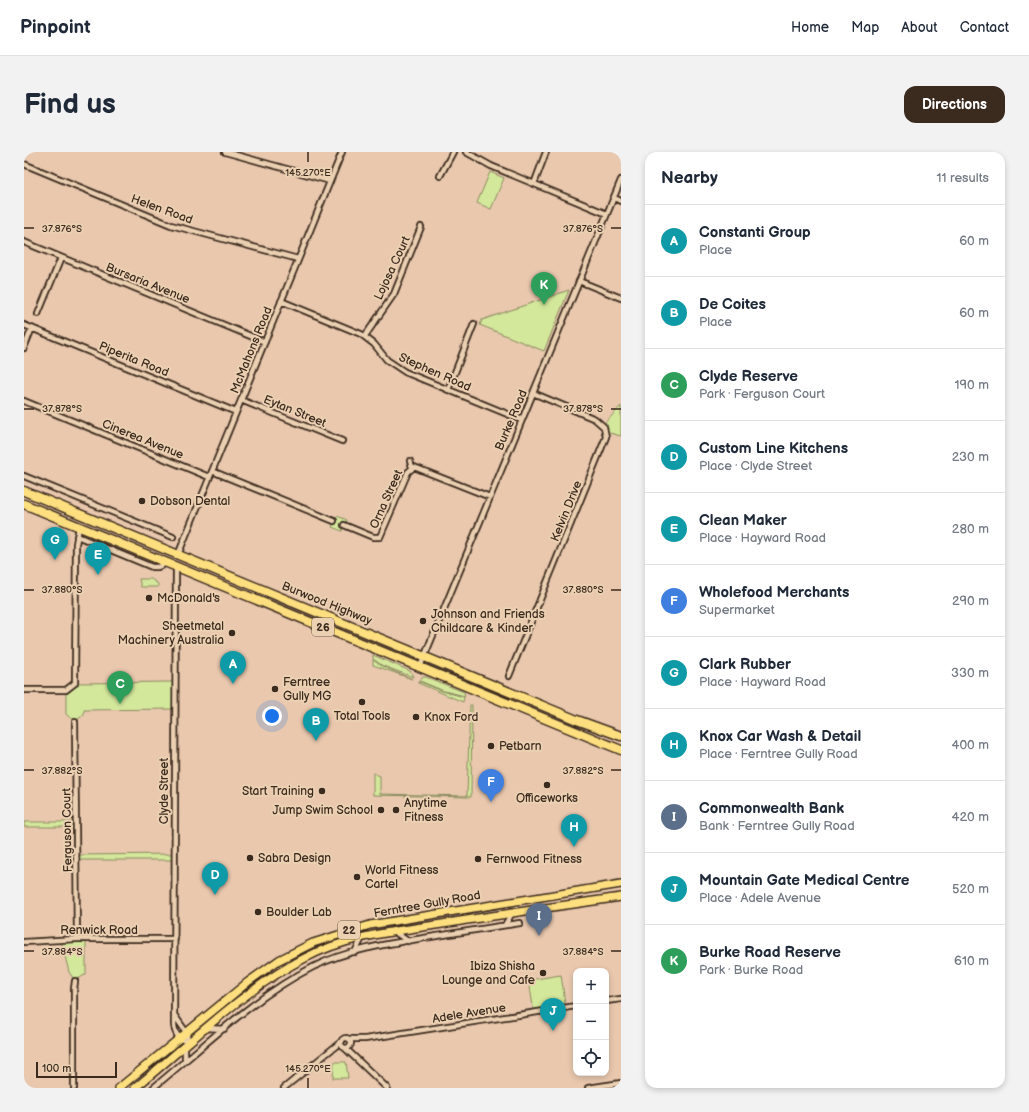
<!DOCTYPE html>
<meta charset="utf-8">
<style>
:root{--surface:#fff;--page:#f2f2f3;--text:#1f2937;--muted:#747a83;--line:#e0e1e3;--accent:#3b2a1e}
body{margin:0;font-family:"Balsamiq Sans",sans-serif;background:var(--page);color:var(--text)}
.controls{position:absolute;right:12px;bottom:12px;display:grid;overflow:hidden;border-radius:8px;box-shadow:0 2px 6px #0003}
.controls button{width:36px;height:36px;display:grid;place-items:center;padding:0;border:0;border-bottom:1px solid var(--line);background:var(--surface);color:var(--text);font:20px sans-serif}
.scale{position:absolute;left:12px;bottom:10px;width:81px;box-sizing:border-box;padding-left:4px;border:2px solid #3b2a1e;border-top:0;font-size:11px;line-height:14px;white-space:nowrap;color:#3b2a1e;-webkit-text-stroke:3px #ebd0b2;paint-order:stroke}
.you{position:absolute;left:248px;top:564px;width:14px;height:14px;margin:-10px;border:3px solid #fff;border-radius:50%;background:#1a73e8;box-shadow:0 0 0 6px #1a73e833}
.badge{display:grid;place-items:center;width:26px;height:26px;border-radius:50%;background:var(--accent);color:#fff;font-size:13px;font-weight:700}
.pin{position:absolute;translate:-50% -33px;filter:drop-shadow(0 1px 2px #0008)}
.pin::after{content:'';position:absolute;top:21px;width:14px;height:12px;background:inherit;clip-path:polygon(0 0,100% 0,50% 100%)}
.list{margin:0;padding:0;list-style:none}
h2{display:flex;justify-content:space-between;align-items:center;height:52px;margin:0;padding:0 16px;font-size:17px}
h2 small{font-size:13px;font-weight:400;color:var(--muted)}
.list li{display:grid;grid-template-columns:26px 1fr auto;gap:12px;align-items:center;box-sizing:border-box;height:72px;padding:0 16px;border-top:1px solid var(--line)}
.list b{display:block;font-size:15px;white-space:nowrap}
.list p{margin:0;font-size:13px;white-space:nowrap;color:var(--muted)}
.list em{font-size:13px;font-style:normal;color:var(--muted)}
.icon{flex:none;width:22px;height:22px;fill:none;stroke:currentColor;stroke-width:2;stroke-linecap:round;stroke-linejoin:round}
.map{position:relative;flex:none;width:597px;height:936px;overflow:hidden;border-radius:12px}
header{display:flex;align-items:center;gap:24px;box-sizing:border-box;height:56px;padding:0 20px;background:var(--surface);border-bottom:1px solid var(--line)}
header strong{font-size:19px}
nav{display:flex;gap:22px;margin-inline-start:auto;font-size:14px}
.intro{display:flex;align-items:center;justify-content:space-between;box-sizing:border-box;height:96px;padding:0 24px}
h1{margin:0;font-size:28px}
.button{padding:10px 18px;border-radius:12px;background:var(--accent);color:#fff;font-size:14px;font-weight:700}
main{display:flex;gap:24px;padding:0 24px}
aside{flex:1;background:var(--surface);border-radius:12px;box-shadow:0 2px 6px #0003}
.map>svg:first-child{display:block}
</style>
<header>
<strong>Pinpoint</strong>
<nav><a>Home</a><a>Map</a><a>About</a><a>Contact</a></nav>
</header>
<div class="intro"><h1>Find us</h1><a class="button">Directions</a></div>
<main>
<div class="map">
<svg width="597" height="936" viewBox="0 0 597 936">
<rect width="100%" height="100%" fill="#e9c8ae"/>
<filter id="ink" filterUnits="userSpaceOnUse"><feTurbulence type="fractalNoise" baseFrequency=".025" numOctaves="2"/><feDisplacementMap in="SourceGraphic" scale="8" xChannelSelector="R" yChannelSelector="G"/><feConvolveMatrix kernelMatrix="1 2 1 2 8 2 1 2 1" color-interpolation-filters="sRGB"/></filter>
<g filter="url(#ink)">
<path fill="#d4e89c" stroke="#88895d" d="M466,20L480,26L467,57L453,51Z
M545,138L520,199L456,173L458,168Z
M597,254V284L582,280L579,273Z
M313,364L323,368L318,379L308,375Z
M115,427H127L134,432V435H117Z
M349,503L386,519L389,525L359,514L349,507Z
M349,508L358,514L388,527L349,513Z
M399,525H402L440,540L441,544L420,539L396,529Z
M150,530V557L60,558V562L51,570L42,562V538L51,531Z
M396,530L418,539L440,545L439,550L394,531Z
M446,553H448L447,645L349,643V621L356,624V642L443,644Z
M0,670H53V675H0Z
M151,702V708H53V703Z
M62,787V822L51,829L45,820L37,788Z
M537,823L541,851L534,857L510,861L505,828Z
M310,910H322L324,926H309Z"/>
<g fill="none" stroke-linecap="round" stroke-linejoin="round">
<defs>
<path id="street" d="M201,0L306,29
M442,0L467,14L583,62
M0,12L147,73L274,107
M416,24L429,0
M510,32L522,0
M590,46L597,49
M0,90L241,190
M555,129L597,146
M257,149L337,182L350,192L363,208L381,220L498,268
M14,162L37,106
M0,173L212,260
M341,184L370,142L397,75
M0,196L8,176
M424,238L450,172
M217,248L318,289
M0,249L185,325
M386,309L388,315
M188,319L310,369
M0,324L149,385
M320,373L349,385H356L384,320L390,315L466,345
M53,384L128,415H134L143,411
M154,403L318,0
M152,414L150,873C151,884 156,887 165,891
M396,515L597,28
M485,524L582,285L580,275L571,267L509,241
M0,538H42L51,531L52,392L55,375
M51,570L53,787
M481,773L488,761
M369,779L384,789
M0,790L53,787H151
M331,800L338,786
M582,849L597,847
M151,864L162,880L165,891
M183,876L200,877
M317 891a5 5 0 1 1 10 0a5 5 0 1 1-10 0Z
M325,887H341L552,854
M161,896V909
M321,896L363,936
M50,936V837L51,829
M129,936C179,895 231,844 289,815C323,798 362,792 400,786C432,781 464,776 496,771
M260,936L318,889
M564,936L597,931"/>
<path id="primary" d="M95,936L224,830L255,808L289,791L346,773L597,732
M111,936C164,893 221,836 281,806C323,784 372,779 418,772C478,762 537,754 597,745"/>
<path id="highway" d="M0,339L553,568L597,584
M0,352L597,598"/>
</defs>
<use href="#street" stroke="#3b2a1e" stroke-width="8"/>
<use href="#primary" stroke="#3b2a1e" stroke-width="10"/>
<use href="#highway" stroke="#3b2a1e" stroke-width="11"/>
<use href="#street" stroke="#ebd0b2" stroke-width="4.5"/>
<use href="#primary" stroke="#fddf80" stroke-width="7"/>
<use href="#highway" stroke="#fddf80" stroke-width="8"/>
</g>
</g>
<path fill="none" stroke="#3b2a1e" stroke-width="1.5" d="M284,0V10M0,76H10M587,76H597M0,257H10M587,257H597M0,438H10M587,438H597M0,618H10M587,618H597M0,799H10M587,799H597M284,926V936"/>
<g fill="#3b2a1e" stroke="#ebd0b2" stroke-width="1.5">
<circle cx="118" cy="349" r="4"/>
<circle cx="125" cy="446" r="4"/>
<circle cx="399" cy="469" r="4"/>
<circle cx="208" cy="481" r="4"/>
<circle cx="251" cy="537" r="4"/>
<circle cx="338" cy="550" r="4"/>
<circle cx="392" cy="565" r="4"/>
<circle cx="467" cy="594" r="4"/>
<circle cx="523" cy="633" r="4"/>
<circle cx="298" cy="639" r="4"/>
<circle cx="357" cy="658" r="4"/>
<circle cx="372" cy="658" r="4"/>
<circle cx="226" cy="706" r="4"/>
<circle cx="454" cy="707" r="4"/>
<circle cx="333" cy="725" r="4"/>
<circle cx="234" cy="760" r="4"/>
<circle cx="519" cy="821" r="4"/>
</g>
<g text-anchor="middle" stroke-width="4" stroke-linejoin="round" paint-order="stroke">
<g fill="#ebd0b2" stroke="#705c4a" stroke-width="1">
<rect x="288" y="466" width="22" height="18" rx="3"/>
<rect x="314" y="769" width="22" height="18" rx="3"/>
</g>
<g font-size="11" font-weight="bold" fill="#3b2a1e">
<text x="299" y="479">26</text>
<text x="325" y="782">22</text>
</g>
<g font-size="12" fill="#3b2a1e" stroke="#ebd0b2">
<text transform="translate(138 57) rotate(20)" y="4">Helen Road</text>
<text transform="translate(368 116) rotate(-65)" y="4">Lojosa Court</text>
<text transform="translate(124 131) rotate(22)" y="4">Bursaria Avenue</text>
<text transform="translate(227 198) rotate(-68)" y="4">McMahons Road</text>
<text transform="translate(110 207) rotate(22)" y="4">Piperita Road</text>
<text transform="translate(411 220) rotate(24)" y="4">Stephen Road</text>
<text transform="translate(271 259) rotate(22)" y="4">Eytan Street</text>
<text transform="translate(487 268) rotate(-67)" y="4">Burke Road</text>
<text transform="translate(119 287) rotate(22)" y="4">Cinerea Avenue</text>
<text transform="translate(362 347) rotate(-66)" y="4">Orna Street</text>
<text transform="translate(542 359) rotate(-68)" y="4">Kelvin Drive</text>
<text transform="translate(303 451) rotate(22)" y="4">Burwood Highway</text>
<text transform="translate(140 639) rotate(-90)" y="4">Clyde Street</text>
<text transform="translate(43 678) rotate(-91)" y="4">Ferguson Court</text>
<text transform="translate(403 752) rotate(-10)" y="4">Ferntree Gully Road</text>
<text x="75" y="782">Renwick Road</text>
<text transform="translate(445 861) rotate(-9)" y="4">Adele Avenue</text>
</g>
<g font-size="12" fill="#3b2a1e" stroke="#ebd0b2" text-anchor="start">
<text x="126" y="353">Dobson Dental</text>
<text x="133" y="450">McDonald's</text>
<text x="407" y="466">Johnson and Friends<tspan x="407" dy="14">Childcare &amp; Kinder</tspan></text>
<text x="200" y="478" text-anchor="end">Sheetmetal<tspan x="200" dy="14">Machinery Australia</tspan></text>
<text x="259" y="534">Ferntree<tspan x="259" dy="14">Gully MG</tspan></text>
<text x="338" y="568" text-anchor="middle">Total Tools</text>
<text x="400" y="569">Knox Ford</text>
<text x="475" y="598">Petbarn</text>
<text x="290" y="643" text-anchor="end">Start Training</text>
<text x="523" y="650" text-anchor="middle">Officeworks</text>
<text x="380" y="655">Anytime<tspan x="380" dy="14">Fitness</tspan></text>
<text x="349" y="662" text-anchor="end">Jump Swim School</text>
<text x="234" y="710">Sabra Design</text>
<text x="462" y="711">Fernwood Fitness</text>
<text x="341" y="722">World Fitness<tspan x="341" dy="14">Cartel</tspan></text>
<text x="242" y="764">Boulder Lab</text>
<text x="511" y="818" text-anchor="end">Ibiza Shisha<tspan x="511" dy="14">Lounge and Cafe</tspan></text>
</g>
</g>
<g font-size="10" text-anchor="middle" fill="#3b2a1e" stroke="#ebd0b2" stroke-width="4" stroke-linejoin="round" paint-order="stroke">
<text x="284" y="24">145.270°E</text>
<text x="38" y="80">37.876°S</text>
<text x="559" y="80">37.876°S</text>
<text x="38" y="260">37.878°S</text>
<text x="559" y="260">37.878°S</text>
<text x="38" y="441">37.880°S</text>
<text x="559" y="441">37.880°S</text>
<text x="38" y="622">37.882°S</text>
<text x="559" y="622">37.882°S</text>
<text x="38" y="803">37.884°S</text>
<text x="559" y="803">37.884°S</text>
<text x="284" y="920">145.270°E</text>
</g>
</svg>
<div class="controls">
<button>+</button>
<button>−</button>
<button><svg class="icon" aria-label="locate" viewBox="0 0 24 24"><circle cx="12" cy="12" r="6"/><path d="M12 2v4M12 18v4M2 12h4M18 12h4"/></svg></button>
</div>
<div class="scale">100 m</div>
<div class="you"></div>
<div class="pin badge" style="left:209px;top:532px;background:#0f9aa8">A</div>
<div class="pin badge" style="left:292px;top:589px;background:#0f9aa8">B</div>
<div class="pin badge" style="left:96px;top:552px;background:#2e9e5b">C</div>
<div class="pin badge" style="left:191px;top:743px;background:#0f9aa8">D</div>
<div class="pin badge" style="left:74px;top:423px;background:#0f9aa8">E</div>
<div class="pin badge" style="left:467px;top:650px;background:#3f7fe0">F</div>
<div class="pin badge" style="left:31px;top:408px;background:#0f9aa8">G</div>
<div class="pin badge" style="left:550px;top:695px;background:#0f9aa8">H</div>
<div class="pin badge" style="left:515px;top:784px;background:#5c6f8a">I</div>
<div class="pin badge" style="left:529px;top:879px;background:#0f9aa8">J</div>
<div class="pin badge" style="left:520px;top:153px;background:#2e9e5b">K</div>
</div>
<aside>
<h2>Nearby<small>11 results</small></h2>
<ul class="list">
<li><span class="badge" style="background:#0f9aa8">A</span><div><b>Constanti Group</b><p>Place</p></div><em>60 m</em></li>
<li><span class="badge" style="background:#0f9aa8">B</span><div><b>De Coites</b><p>Place</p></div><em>60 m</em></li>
<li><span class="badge" style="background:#2e9e5b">C</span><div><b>Clyde Reserve</b><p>Park · Ferguson Court</p></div><em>190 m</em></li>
<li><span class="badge" style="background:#0f9aa8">D</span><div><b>Custom Line Kitchens</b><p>Place · Clyde Street</p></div><em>230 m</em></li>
<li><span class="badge" style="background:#0f9aa8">E</span><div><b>Clean Maker</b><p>Place · Hayward Road</p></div><em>280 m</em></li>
<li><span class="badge" style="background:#3f7fe0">F</span><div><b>Wholefood Merchants</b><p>Supermarket</p></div><em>290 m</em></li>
<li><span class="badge" style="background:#0f9aa8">G</span><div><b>Clark Rubber</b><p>Place · Hayward Road</p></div><em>330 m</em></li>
<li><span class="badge" style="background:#0f9aa8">H</span><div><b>Knox Car Wash &amp; Detail</b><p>Place · Ferntree Gully Road</p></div><em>400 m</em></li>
<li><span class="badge" style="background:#5c6f8a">I</span><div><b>Commonwealth Bank</b><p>Bank · Ferntree Gully Road</p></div><em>420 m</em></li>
<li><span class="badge" style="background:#0f9aa8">J</span><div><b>Mountain Gate Medical Centre</b><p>Place · Adele Avenue</p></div><em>520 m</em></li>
<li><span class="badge" style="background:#2e9e5b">K</span><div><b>Burke Road Reserve</b><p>Park · Burke Road</p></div><em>610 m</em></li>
</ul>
</aside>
</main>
